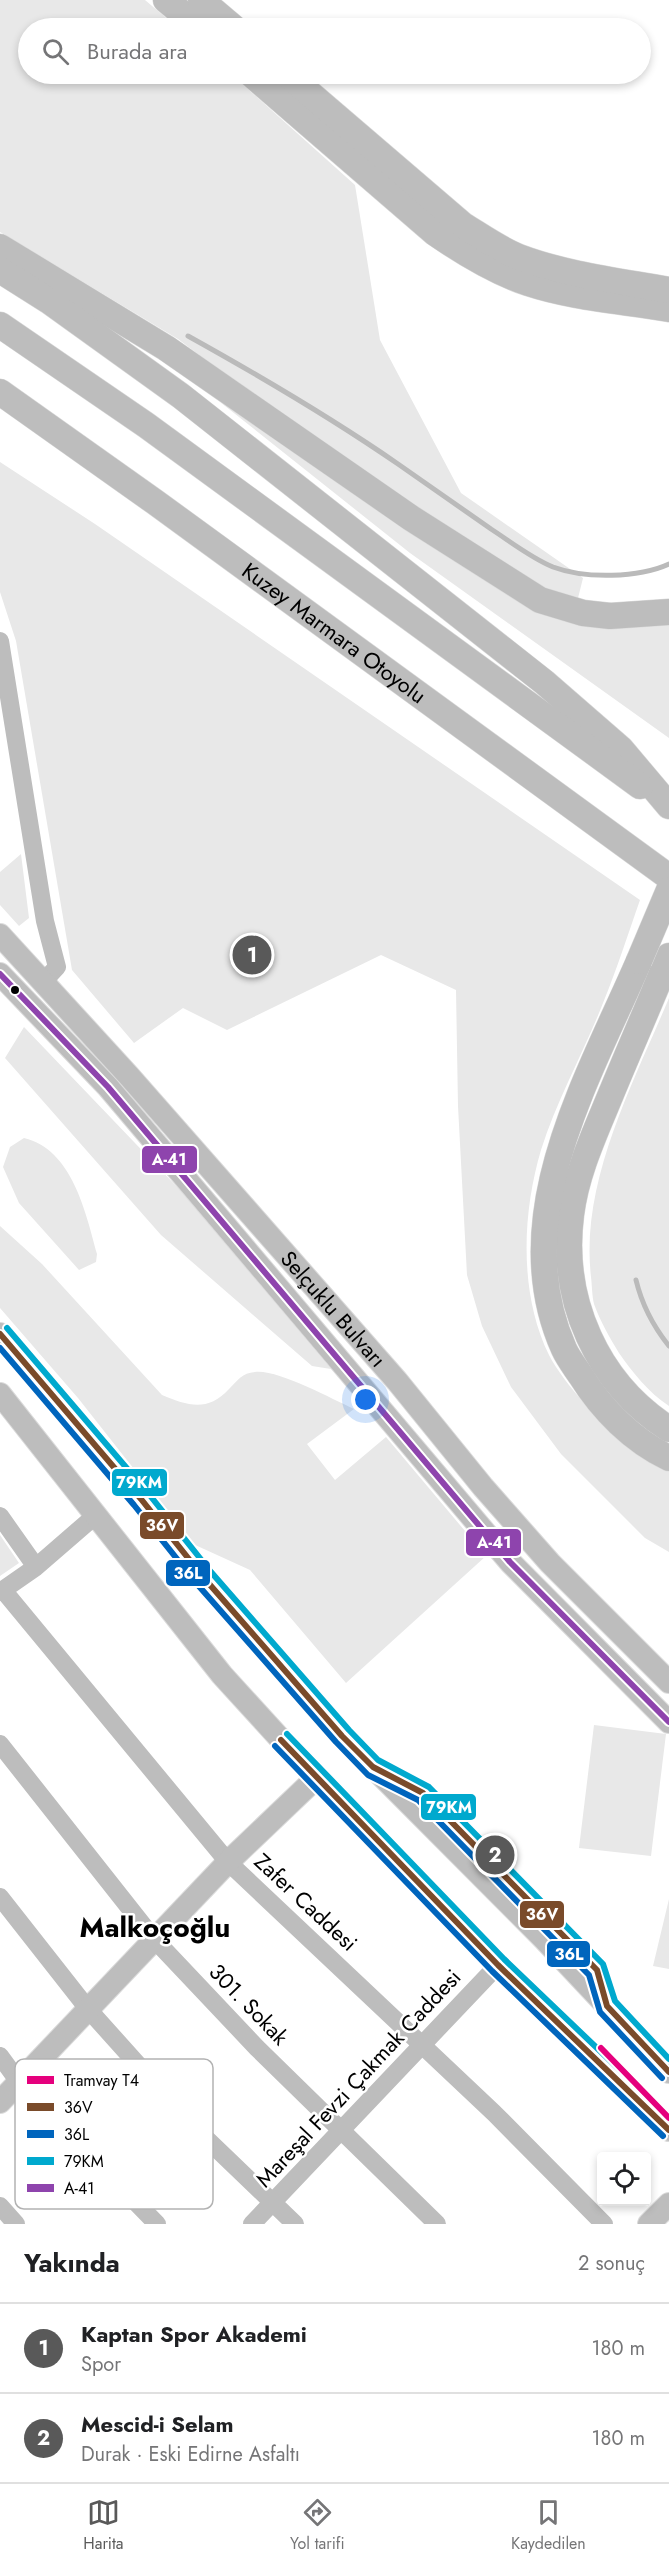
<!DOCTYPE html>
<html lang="tr">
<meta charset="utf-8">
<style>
:root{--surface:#fff;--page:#f6f6f6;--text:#202124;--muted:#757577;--line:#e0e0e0;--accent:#595959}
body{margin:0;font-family:Jost,sans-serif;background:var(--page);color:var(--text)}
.controls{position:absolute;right:18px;bottom:18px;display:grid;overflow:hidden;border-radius:6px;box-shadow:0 3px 9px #0003}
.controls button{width:54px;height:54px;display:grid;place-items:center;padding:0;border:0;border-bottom:2px solid var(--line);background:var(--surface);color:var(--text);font:30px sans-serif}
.you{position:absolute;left:366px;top:1400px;width:21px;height:21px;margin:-15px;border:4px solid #fff;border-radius:50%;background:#1a73e8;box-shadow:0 0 0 9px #1a73e833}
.badge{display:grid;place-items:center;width:39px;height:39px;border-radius:50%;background:var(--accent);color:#fff;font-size:20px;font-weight:700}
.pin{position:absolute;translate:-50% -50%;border:3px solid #fff;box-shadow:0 2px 6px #0006}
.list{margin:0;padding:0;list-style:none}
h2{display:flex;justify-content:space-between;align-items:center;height:78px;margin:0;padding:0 24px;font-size:26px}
h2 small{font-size:20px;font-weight:400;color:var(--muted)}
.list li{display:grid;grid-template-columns:39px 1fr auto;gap:18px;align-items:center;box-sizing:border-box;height:90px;padding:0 24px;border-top:2px solid var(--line)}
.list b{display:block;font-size:22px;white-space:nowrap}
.list p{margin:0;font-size:20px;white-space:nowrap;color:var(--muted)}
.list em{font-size:20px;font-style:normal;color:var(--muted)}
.icon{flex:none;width:33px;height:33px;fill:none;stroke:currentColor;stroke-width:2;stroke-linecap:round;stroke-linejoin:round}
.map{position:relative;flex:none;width:669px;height:2224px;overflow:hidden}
.search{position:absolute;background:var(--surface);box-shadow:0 3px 9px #0003;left:18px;right:18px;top:18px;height:66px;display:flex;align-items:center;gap:15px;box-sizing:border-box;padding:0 21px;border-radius:33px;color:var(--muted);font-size:22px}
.sheet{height:258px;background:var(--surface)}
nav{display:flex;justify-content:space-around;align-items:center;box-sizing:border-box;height:84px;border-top:2px solid var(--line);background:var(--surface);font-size:16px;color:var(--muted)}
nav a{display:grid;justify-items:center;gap:3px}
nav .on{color:var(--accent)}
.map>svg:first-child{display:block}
</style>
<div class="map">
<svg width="669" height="2224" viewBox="0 0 669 2224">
<rect width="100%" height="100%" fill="#fff"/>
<path fill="#e8e8e8" d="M0,0H145L178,28H28V74H231L355,185L380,340L461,493L583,578L578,598L539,587L507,571L273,411L178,339L0,232Z
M220,402L265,429L501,590L626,627L669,625V738L410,553Z
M0,462L95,524L640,900C628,934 617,969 603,1003C584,1052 557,1099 541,1150C522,1214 519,1294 549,1355C563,1383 606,1429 630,1448C641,1457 656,1464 669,1471V1552L645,1538L561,1454L511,1387L482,1326L467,1275L458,1106L456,990L381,955L227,1030L183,1008L134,1043L72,970L16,641L0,592Z
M21,854L29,918L19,926L0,905V872Z
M669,998V1406C648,1392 633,1373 619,1353C610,1338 600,1321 594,1304C592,1296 592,1285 591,1277C580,1182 633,1084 669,998Z
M24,1027L179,1189L331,1369L312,1366L161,1235L5,1058Z
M24,1138C72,1149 86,1213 97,1254L96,1262L79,1270L19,1203L3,1167L10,1147Z
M0,1226L42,1264L162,1395C188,1406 208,1412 229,1389C238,1380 242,1373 255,1372C277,1369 332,1399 354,1409L307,1444L335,1480L386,1437L486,1556L346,1683L250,1570L193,1544L78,1398L0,1308Z
M0,1535L19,1563L0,1576Z
M594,1725L666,1734L651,1856L579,1848Z
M669,1899V1969L653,1966Z"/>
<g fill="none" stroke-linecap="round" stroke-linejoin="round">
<path stroke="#bababa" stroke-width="5" d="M188,336C260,376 330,417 398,464C429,486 460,507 491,529C511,542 531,558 553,567C585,579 639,578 669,564
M636,1280C642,1305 653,1326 669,1346"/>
<defs>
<g id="major">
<path id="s1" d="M0,935L129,1076L397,1381L483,1487L550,1563L669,1682"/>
<path d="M0,974L108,1087L510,1562L669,1722"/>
<path d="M0,1334L141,1499L204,1578L342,1736L544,1939L669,2072"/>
<path d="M0,1394L222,1675L316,1778L498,1965L669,2130"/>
<path d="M0,2102L228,1862L316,1778"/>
<path d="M649,2224L669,2204"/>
</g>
<g id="highway">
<path d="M166,0L200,28"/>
<path d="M201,0L234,28"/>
<path d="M251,74L435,233C464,253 495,272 528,283C573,298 623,301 669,309"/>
<path d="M287,74L463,225C481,236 499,249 519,257C567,275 619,281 669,290"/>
<path d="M0,247L166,348L411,518L540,600L583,613L610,616L669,612"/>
<path d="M0,270L49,301L181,396L544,682L621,749L669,806"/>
<path d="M0,325L146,425L640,786"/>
<path id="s2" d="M0,392L155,502L669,877"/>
<path d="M669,956C650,1003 630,1048 611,1094C595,1133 576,1173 571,1215C560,1300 597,1383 669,1429"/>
<path d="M639,961C588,1079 505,1218 564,1349C568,1358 575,1367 581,1376C602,1410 633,1441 669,1458"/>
</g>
</defs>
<use href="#major" stroke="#dbdbdb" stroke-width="24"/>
<use href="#highway" stroke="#dbdbdb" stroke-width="27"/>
<path stroke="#bdbdbd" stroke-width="18" d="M0,641L45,921L57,967L44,981
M0,1516L36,1567
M3,1590L228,1862L494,2113L604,2224
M0,1592L36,1567L96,1515
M0,1744L154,1939L257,2048L437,2224
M0,1897L88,2009L192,2125L295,2224
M0,2056L19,2082L157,2224
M0,2206L16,2224
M252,2224L498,1965"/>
<use href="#major" stroke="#bdbdbd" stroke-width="22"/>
<use href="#highway" stroke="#bdbdbd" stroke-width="26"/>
<defs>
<path id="highway-bridge" d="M639,961L669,890"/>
</defs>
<use href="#highway-bridge" stroke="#dbdbdb" stroke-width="27" stroke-linecap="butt"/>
<use href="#highway-bridge" stroke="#bdbdbd" stroke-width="26"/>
<defs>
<path id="bus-1" d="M0,1334L141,1499L204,1578L342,1736L373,1767L423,1793L597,1970L607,2006L669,2072
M281,1740L498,1965L669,2130"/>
<path id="bus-2" d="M0,1348L134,1505L197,1584L336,1742L368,1775L418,1800L589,1975L600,2012L662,2078
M275,1746L492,1971L663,2136"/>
<path id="bus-3" d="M7,1328L148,1493L211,1572L349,1730L378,1760L429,1787L603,1964L615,2001L669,2059
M287,1734L504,1959L669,2117"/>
<path id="bus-4" d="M0,974L108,1087L510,1562L669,1722"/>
</defs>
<use href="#bus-1" stroke="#fff" stroke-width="10"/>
<use href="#bus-2" stroke="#fff" stroke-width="10"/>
<use href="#bus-3" stroke="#fff" stroke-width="10"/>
<use href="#bus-4" stroke="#fff" stroke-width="10"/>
<use href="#bus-1" stroke="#7a4b2a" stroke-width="6"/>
<use href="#bus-2" stroke="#0065bd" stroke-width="6"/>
<use href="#bus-3" stroke="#00a9ce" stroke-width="6"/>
<use href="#bus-4" stroke="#8e44ad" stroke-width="6"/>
<defs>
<path id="tram-1" d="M601,2048L669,2118"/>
</defs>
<use href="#tram-1" stroke="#fff" stroke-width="10"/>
<use href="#tram-1" stroke="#e5007d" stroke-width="6"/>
</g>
<circle fill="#000" stroke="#fff" stroke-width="2" cx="15" cy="990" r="5"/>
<g text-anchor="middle" stroke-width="5" stroke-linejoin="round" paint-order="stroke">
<g font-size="22" fill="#000" stroke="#fff">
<text dy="8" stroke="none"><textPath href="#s2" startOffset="412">Kuzey Marmara Otoyolu</textPath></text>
<text dy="8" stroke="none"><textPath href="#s1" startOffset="501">Selçuklu Bulvarı</textPath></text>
<text transform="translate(306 1902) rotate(43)" y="8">Zafer Caddesi</text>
<text transform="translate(249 2004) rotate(46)" y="8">301. Sokak</text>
<text transform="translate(358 2078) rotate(-47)" y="8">Mareşal Fevzi Çakmak Caddesi</text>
</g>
<g font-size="28" font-weight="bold" fill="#000" stroke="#fff">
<text x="155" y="1937">Malkoçoğlu</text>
</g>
</g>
<rect x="15" y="2059" width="198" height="150" rx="9" fill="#fff" stroke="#b2b2b2" stroke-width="1.5"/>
<rect x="27" y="2076" width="27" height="8" fill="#e5007d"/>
<rect x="27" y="2103" width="27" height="8" fill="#7a4b2a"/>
<rect x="27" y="2130" width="27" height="8" fill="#0065bd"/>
<rect x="27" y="2157" width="27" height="8" fill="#00a9ce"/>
<rect x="27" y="2184" width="27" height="8" fill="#8e44ad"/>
<g font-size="16" fill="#000">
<text x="64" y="2086">Tramvay T4</text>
<text x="64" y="2113">36V</text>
<text x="64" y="2140">36L</text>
<text x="64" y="2167">79KM</text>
<text x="64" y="2194">A-41</text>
</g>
<g stroke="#fff" stroke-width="2">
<rect x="141" y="1145" width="57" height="29" rx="6" fill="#8e44ad"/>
<rect x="111" y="1468" width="57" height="29" rx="6" fill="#00a9ce"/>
<rect x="139" y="1511" width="46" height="29" rx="6" fill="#7a4b2a"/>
<rect x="465" y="1528" width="57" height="29" rx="6" fill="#8e44ad"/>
<rect x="165" y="1559" width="46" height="28" rx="6" fill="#0065bd"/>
<rect x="420" y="1793" width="57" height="28" rx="6" fill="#00a9ce"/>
<rect x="519" y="1900" width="46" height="29" rx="6" fill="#7a4b2a"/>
<rect x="546" y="1940" width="45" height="28" rx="6" fill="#0065bd"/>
</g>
<g font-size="16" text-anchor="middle" font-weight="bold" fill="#fff">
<text x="169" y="1165">A-41</text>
<text x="139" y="1488">79KM</text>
<text x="162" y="1531">36V</text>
<text x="494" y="1548">A-41</text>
<text x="188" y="1579">36L</text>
<text x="449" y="1813">79KM</text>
<text x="542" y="1920">36V</text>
<text x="569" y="1960">36L</text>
</g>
</svg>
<div class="controls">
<button><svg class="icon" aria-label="locate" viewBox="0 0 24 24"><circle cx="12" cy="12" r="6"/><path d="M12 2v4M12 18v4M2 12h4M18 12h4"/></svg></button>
</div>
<div class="you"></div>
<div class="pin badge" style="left:252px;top:955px">1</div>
<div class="pin badge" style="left:495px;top:1855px">2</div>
<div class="search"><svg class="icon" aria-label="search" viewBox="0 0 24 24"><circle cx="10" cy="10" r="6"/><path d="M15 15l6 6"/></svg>Burada ara</div>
</div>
<section class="sheet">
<h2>Yakında<small>2 sonuç</small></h2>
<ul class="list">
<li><span class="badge">1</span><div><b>Kaptan Spor Akademi</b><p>Spor</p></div><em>180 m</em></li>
<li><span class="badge">2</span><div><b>Mescid-i Selam</b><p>Durak · Eski Edirne Asfaltı</p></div><em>180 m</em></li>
</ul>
</section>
<nav>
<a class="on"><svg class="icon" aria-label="map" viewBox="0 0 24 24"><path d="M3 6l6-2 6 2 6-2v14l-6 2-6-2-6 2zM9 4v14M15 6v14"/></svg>Harita</a>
<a><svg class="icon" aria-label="directions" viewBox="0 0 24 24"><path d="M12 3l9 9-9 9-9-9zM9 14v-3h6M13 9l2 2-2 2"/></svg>Yol tarifi</a>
<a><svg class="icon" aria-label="saved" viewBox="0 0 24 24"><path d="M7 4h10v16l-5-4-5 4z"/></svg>Kaydedilen</a>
</nav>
